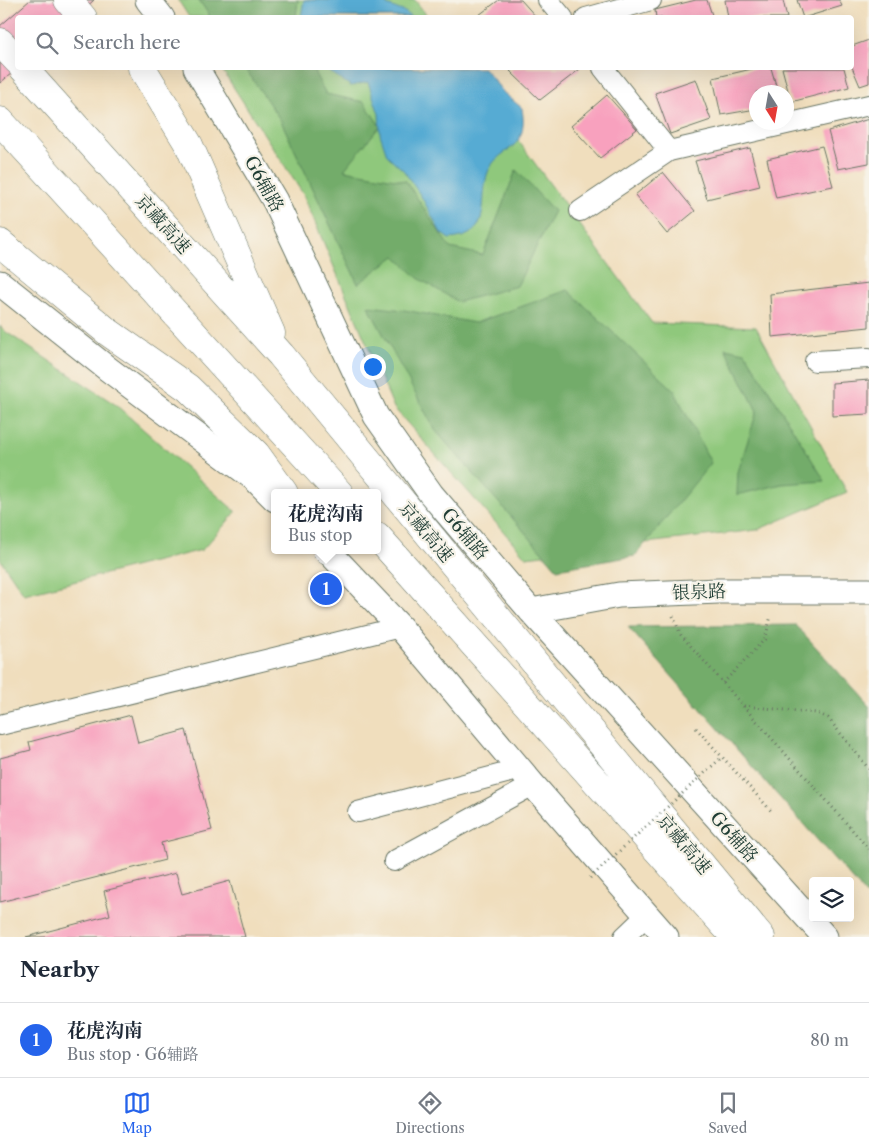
<!DOCTYPE html>
<meta charset="utf-8">
<style>
:root{--surface:#fff;--page:#f2f2f3;--text:#1f2937;--muted:#747a83;--line:#e0e1e3;--accent:#2563eb}
body{margin:0;font-family:"Libre Caslon Text","Noto Serif SC",serif;background:var(--page);color:var(--text)}
.controls{position:absolute;right:15px;bottom:15px;display:grid;overflow:hidden;border-radius:5px;box-shadow:0 5px 20px #0002}
.controls button{width:45px;height:45px;display:grid;place-items:center;padding:0;border:0;border-bottom:1px solid var(--line);background:var(--surface);color:var(--text);font:25px sans-serif}
.compass{position:absolute;left:749px;top:85px;width:45px;height:45px;border-radius:50%;background:var(--surface);box-shadow:0 5px 20px #0002;rotate:169deg}
.you{position:absolute;left:372px;top:366px;width:18px;height:18px;margin:-12px;border:4px solid #fff;border-radius:50%;background:#1a73e8;box-shadow:0 0 0 8px #1a73e833}
.badge{display:grid;place-items:center;width:32px;height:32px;border-radius:50%;background:var(--accent);color:#fff;font-size:16px;font-weight:700}
.pin{position:absolute;translate:-50% -50%;border:2px solid #fff;box-shadow:0 1px 5px #0006}
.popup{position:absolute;left:271px;top:489px;width:110px;height:65px;box-sizing:border-box;display:grid;place-content:center;border-radius:5px;background:var(--surface);filter:drop-shadow(0 1px 4px #0005);font-size:16px;white-space:nowrap;color:var(--muted)}
.popup b{font-size:19px;color:var(--text)}
.popup::after{content:'';position:absolute;left:50%;top:100%;margin-left:-10px;border:10px solid transparent;border-top-color:var(--surface)}
.list{margin:0;padding:0;list-style:none}
h2{display:flex;justify-content:space-between;align-items:center;height:65px;margin:0;padding:0 20px;font-size:21px}
h2 small{font-size:16px;font-weight:400;color:var(--muted)}
.list li{display:grid;grid-template-columns:32px 1fr auto;gap:15px;align-items:center;box-sizing:border-box;height:75px;padding:0 20px;border-top:1px solid var(--line)}
.list b{display:block;font-size:19px;white-space:nowrap}
.list p{margin:0;font-size:16px;white-space:nowrap;color:var(--muted)}
.list em{font-size:16px;font-style:normal;color:var(--muted)}
.icon{flex:none;width:28px;height:28px;fill:none;stroke:currentColor;stroke-width:2;stroke-linecap:round;stroke-linejoin:round}
.map{position:relative;flex:none;width:869px;height:937px;overflow:hidden}
.search{position:absolute;background:var(--surface);box-shadow:0 5px 20px #0002;left:15px;right:15px;top:15px;height:55px;display:flex;align-items:center;gap:12px;box-sizing:border-box;padding:0 18px;border-radius:5px;color:var(--muted);font-size:19px}
.sheet{height:140px;background:var(--surface)}
nav{display:flex;justify-content:space-around;align-items:center;box-sizing:border-box;height:70px;border-top:1px solid var(--line);background:var(--surface);font-size:14px;color:var(--muted)}
nav a{display:grid;justify-items:center;gap:2px}
nav .on{color:var(--accent)}
.map>svg:first-child{display:block}
</style>
<div class="map">
<svg width="869" height="937" viewBox="0 0 869 937">
<rect width="100%" height="100%" fill="#f7f3e8"/>
<filter id="ink" filterUnits="userSpaceOnUse"><feTurbulence type="fractalNoise" baseFrequency=".02" numOctaves="2"/><feDisplacementMap in="SourceGraphic" scale="10" xChannelSelector="R" yChannelSelector="G"/><feConvolveMatrix kernelMatrix="1 2 1 2 8 2 1 2 1" color-interpolation-filters="sRGB"/></filter>
<filter id="wash" filterUnits="userSpaceOnUse"><feTurbulence type="fractalNoise" baseFrequency=".0096" numOctaves="4" result="noise"/><feDisplacementMap in="SourceGraphic" scale="20" xChannelSelector="R" yChannelSelector="G"/><feGaussianBlur stdDeviation="1.12" result="paint"/><feColorMatrix in="noise" values="0 0 0 0 0 0 0 0 0 0 0 0 0 0 0 0 0 1.4 0 .05"/><feComposite in="paint" operator="in"/></filter>
<g filter="url(#wash)">
<rect width="100%" height="100%" fill="#f0debd"/>
<path fill="#8fc87b" stroke="#578258" d="M178,0H415L428,17H189Z
M221,68H465L652,323L756,327L847,492L757,530L526,557L394,408L303,194Z
M0,326L6,332L116,405L236,512L202,550L24,594L0,559Z"/>
<path fill="#73ac6b" stroke="#497450" d="M199,0H298L296,17L211,18Z
M245,68H312L326,94L364,102L380,126L344,170L406,181L450,248L483,255L516,170L554,211L517,286L458,302L418,278L395,256L358,284L281,121Z
M568,290L674,390L711,463L635,556L557,569L435,430L368,306L404,310L475,323Z
M725,348L745,352L825,481L782,484L737,495L738,472L757,411Z
M796,625L869,706V898L628,627Z"/>
<path fill="#57abd3" stroke="#3b7484" d="M304,0H385L387,5L405,12L411,17H301Z
M324,68H484L504,93L522,108C530,156 496,144 487,175C479,204 493,236 449,239L441,233L421,196L404,171L387,155L380,134L379,114L368,82L351,86Z"/>
<g id="blocks">
<path fill="#f8a1be" d="M30,0H94L74,18H18V68L0,83V26Z
M499,0H521L537,18H475Z
M696,0H707L713,18H656L655,10Z
M725,0H783L787,18H728Z
M797,0H839L842,6L803,18Z
M869,40V83L860,86L852,67V46Z
M515,68H579L580,69L540,100L510,71Z
M756,68H771L778,92H756V109L721,115L713,78Z
M782,68H844L849,87L791,102Z
M696,79L711,120L670,134L655,93Z
M607,95L637,129L600,158L571,126Z
M869,119V163L838,169L828,131Z
M822,146L833,186L776,198L767,159Z
M750,148L760,186L707,199L695,161Z
M663,172L695,211L667,234L635,195Z
M869,283V327L772,337L770,294Z
M869,380V414L832,416V383Z
M131,715L138,743L186,730L212,830L161,843L165,860L0,902V758L31,750L29,742Z
M176,873L182,894L230,881L245,937H26L110,915L104,891Z"/>
</g>
</g>
<g filter="url(#ink)">
<use href="#blocks" fill-opacity="0" stroke="#687564" stroke-width="1"/>
<g fill="none" stroke-linecap="round" stroke-linejoin="round">
<defs>
<path id="minor" d="M548,0L563,18
M586,18L651,0
M669,151L869,105
M580,211L669,151L603,68
M815,361L869,358
M0,725L400,627
M358,812L521,769
M394,861L533,785
M624,937L648,914"/>
<path id="major" d="M148,0L162,18
M196,68L275,201L376,416L431,494L531,611L825,937
M0,283L108,369L255,479L275,499
M327,550L400,627L533,785L666,937
M531,611L619,595L719,591H869"/>
<path id="highway" d="M68,0L83,18
M0,42L18,61
M23,68L281,355L761,937
M142,68L189,145L271,333
M0,121L339,493
M0,243L108,332L188,388L256,454L284,493
M377,536L735,937
M327,550L328,551"/>
</defs>
<use href="#minor" stroke="#687564" stroke-width="22"/>
<use href="#major" stroke="#687564" stroke-width="27"/>
<use href="#highway" stroke="#687564" stroke-width="29"/>
<path stroke="#687564" stroke-width="3" stroke-dasharray="1 4" stroke-linecap="butt" d="M673,616L681,635L869,849
M723,683L765,639L771,616
M744,706L817,713L828,718L869,769
M696,728L773,813"/>
<use href="#minor" stroke="#fff" stroke-width="20"/>
<use href="#major" stroke="#fff" stroke-width="25"/>
<use href="#highway" stroke="#fff" stroke-width="28"/>
<path stroke="#687564" stroke-width="3" stroke-dasharray="1 4" stroke-linecap="butt" d="M590,878L721,758"/>
</g>
</g>
<g text-anchor="middle" stroke-width="4.5" stroke-linejoin="round" paint-order="stroke">
<g font-size="18" fill="#1f3d34" stroke="#f7f3e8">
<text transform="translate(264 184) rotate(61)" y="6">G6辅路</text>
<text transform="translate(163 224) rotate(48)" y="6">京藏高速</text>
<text transform="translate(426 532) rotate(50)" y="6">京藏高速</text>
<text transform="translate(465 534) rotate(50)" y="6">G6辅路</text>
<text transform="translate(699 592) rotate(-2)" y="6">银泉路</text>
<text transform="translate(734 837) rotate(48)" y="6">G6辅路</text>
<text transform="translate(684 844) rotate(50)" y="6">京藏高速</text>
</g>
</g>
</svg>
<div class="controls">
<button><svg class="icon" aria-label="layers" viewBox="0 0 24 24"><path d="M12 4l9 5-9 5-9-5zM3 14l9 5 9-5"/></svg></button>
</div>
<svg class="compass" viewBox="-18 -18 36 36"><path d="M0-13l5 13h-10z" fill="#e53935"/><path d="M0 13l5-13h-10z" fill="#747a83"/></svg>
<div class="you"></div>
<div class="pin badge" style="left:326px;top:589px">1</div>
<div class="popup"><b>花虎沟南</b>Bus stop</div>
<div class="search"><svg class="icon" aria-label="search" viewBox="0 0 24 24"><circle cx="10" cy="10" r="6"/><path d="M15 15l6 6"/></svg>Search here</div>
</div>
<section class="sheet">
<h2>Nearby<small></small></h2>
<ul class="list">
<li><span class="badge">1</span><div><b>花虎沟南</b><p>Bus stop · G6辅路</p></div><em>80 m</em></li>
</ul>
</section>
<nav>
<a class="on"><svg class="icon" aria-label="map" viewBox="0 0 24 24"><path d="M3 6l6-2 6 2 6-2v14l-6 2-6-2-6 2zM9 4v14M15 6v14"/></svg>Map</a>
<a><svg class="icon" aria-label="directions" viewBox="0 0 24 24"><path d="M12 3l9 9-9 9-9-9zM9 14v-3h6M13 9l2 2-2 2"/></svg>Directions</a>
<a><svg class="icon" aria-label="saved" viewBox="0 0 24 24"><path d="M7 4h10v16l-5-4-5 4z"/></svg>Saved</a>
</nav>
